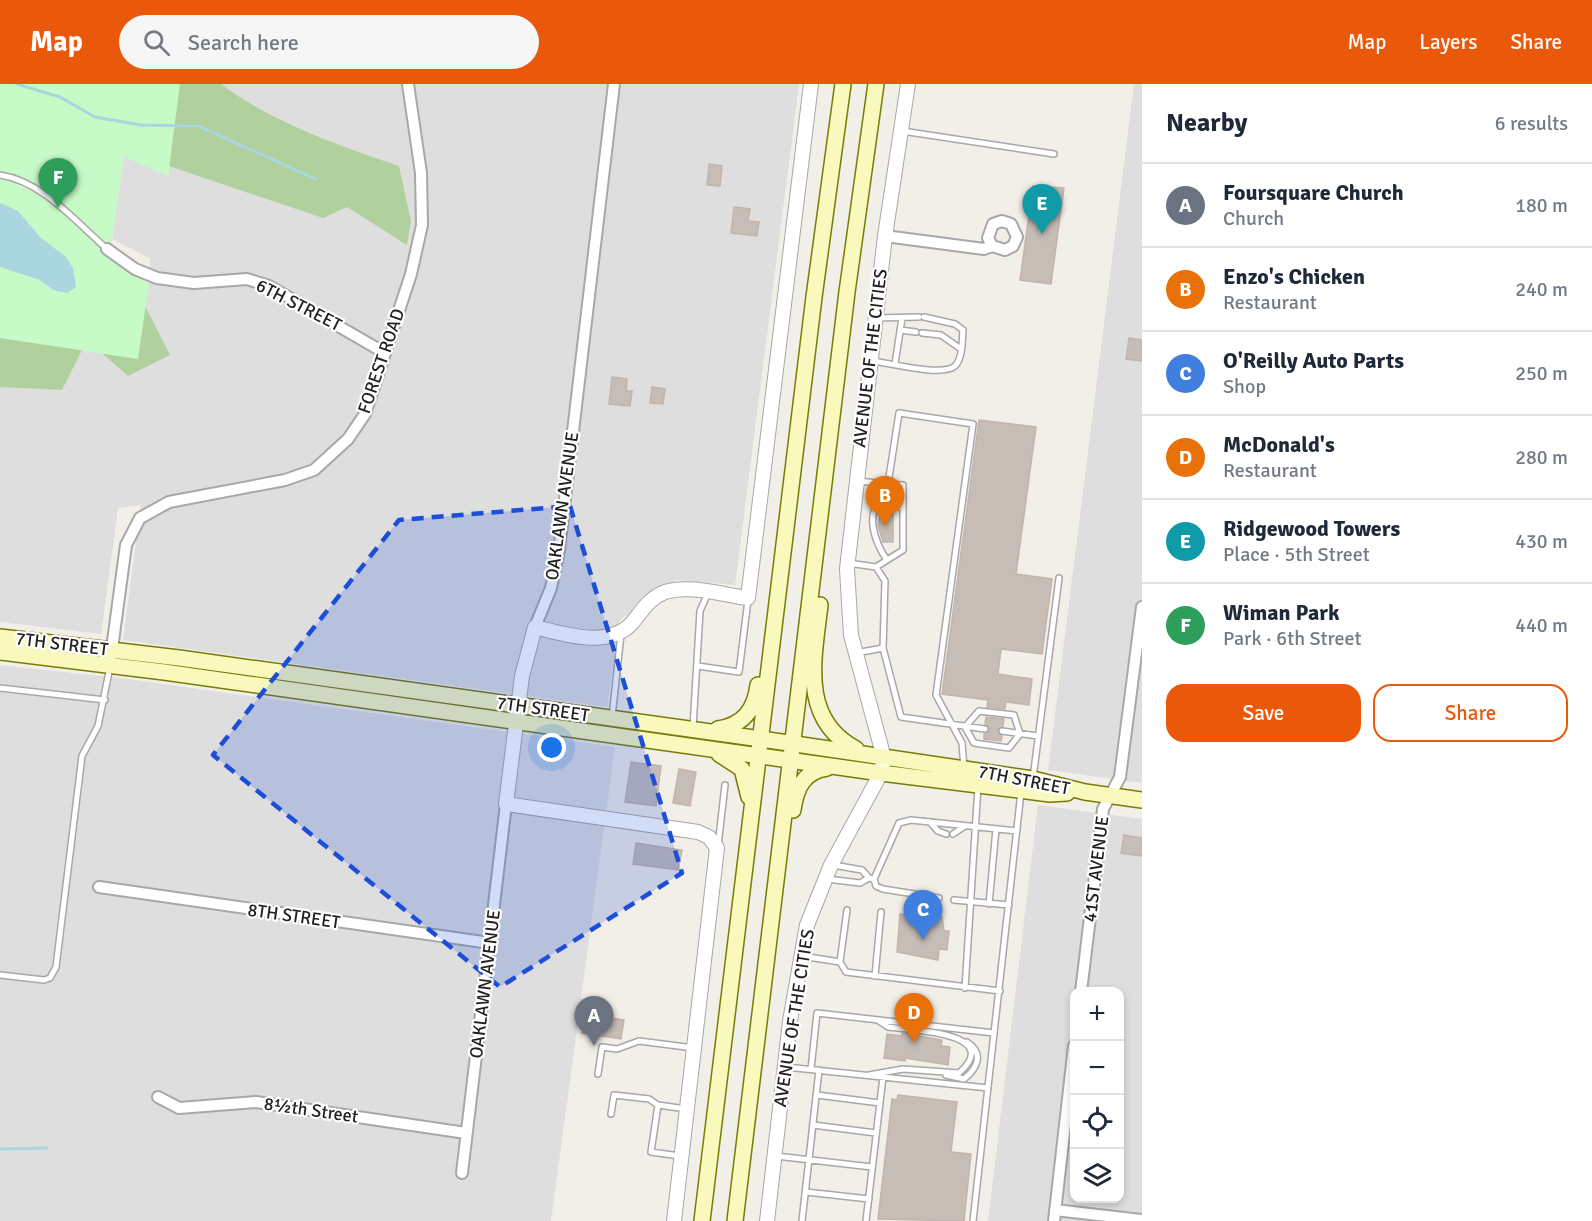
<!DOCTYPE html>
<meta charset="utf-8">
<style>
:root{--surface:#fff;--page:#f6f6f7;--text:#1f2937;--muted:#747a83;--line:#e0e1e3;--accent:#ea580c}
body{margin:0;font-family:Signika,sans-serif;background:var(--page);color:var(--text)}
.controls{position:absolute;right:18px;bottom:18px;display:grid;overflow:hidden;border-radius:12px;box-shadow:0 3px 9px #0003}
.controls button{width:54px;height:54px;display:grid;place-items:center;padding:0;border:0;border-bottom:2px solid var(--line);background:var(--surface);color:var(--text);font:30px sans-serif}
.you{position:absolute;left:552px;top:664px;width:21px;height:21px;margin:-15px;border:4px solid #fff;border-radius:50%;background:#1a73e8;box-shadow:0 0 0 9px #1a73e833}
.badge{display:grid;place-items:center;width:39px;height:39px;border-radius:50%;background:var(--accent);color:#fff;font-size:20px;font-weight:700}
.pin{position:absolute;translate:-50% -50px;filter:drop-shadow(0 2px 3px #0008)}
.pin::after{content:'';position:absolute;top:32px;width:21px;height:18px;background:inherit;clip-path:polygon(0 0,100% 0,50% 100%)}
.list{margin:0;padding:0;list-style:none}
h2{display:flex;justify-content:space-between;align-items:center;height:78px;margin:0;padding:0 24px;font-size:26px}
h2 small{font-size:20px;font-weight:400;color:var(--muted)}
.list li{display:grid;grid-template-columns:39px 1fr auto;gap:18px;align-items:center;box-sizing:border-box;height:84px;padding:0 24px;border-top:2px solid var(--line)}
.list b{display:block;font-size:22px;white-space:nowrap}
.list p{margin:0;font-size:20px;white-space:nowrap;color:var(--muted)}
.list em{font-size:20px;font-style:normal;color:var(--muted)}
.actions{display:flex;gap:12px;padding:18px 24px}
.actions a{flex:1;padding:14px 0;border:2px solid var(--accent);border-radius:18px;text-align:center;font-size:21px;color:var(--accent)}
.actions .main{background:var(--accent);color:#fff}
.icon{flex:none;width:33px;height:33px;fill:none;stroke:currentColor;stroke-width:2;stroke-linecap:round;stroke-linejoin:round}
.map{position:relative;flex:none;width:1142px;height:1137px;overflow:hidden}
header{display:flex;align-items:center;gap:36px;box-sizing:border-box;height:84px;padding:0 30px;background:var(--accent);color:#fff}
header strong{font-size:28px}
nav{display:flex;gap:33px;margin-inline-start:auto;font-size:21px}
.search{width:420px;height:54px;background:var(--page);display:flex;align-items:center;gap:15px;box-sizing:border-box;padding:0 21px;border-radius:33px;color:var(--muted);font-size:22px}
main{display:flex}
aside{flex:1;background:var(--surface)}
.map>svg:first-child{display:block}
</style>
<header>
<strong>Map</strong>
<div class="search"><svg class="icon" aria-label="search" viewBox="0 0 24 24"><circle cx="10" cy="10" r="6"/><path d="M15 15l6 6"/></svg>Search here</div>
<nav><a>Map</a><a>Layers</a><a>Share</a></nav>
</header>
<main>
<div class="map">
<svg width="1142" height="1137" viewBox="0 0 1142 1137">
<rect width="100%" height="100%" fill="#f2eee8"/>
<path fill="#dfdede" fill-rule="evenodd" d="M180,0H799L735,501L676,496L620,536L607,623L123,556L141,421L118,424L101,550L0,538V254L149,199L150,174L112,155L124,72L168,92Z
M1134,0H1142V699L1048,686Z
M0,581L127,595L615,663L551,1137H0Z
M1038,721L1142,735V1137H988ZM1074,908H1120V1114H1074Z"/>
<path fill="#b0d19d" d="M0,0H221C273,39 338,61 399,82L411,137L407,161L347,123L323,134L160,79Z
M139,210L170,271L128,292L87,256L62,306L0,303V219Z"/>
<path fill="#c6fac7" d="M0,0H180L168,92L124,73L109,174L129,189L149,199L138,275L0,254Z"/>
<path fill="#a9d6df" d="M0,119L18,127L40,153L66,173L73,184L76,203L67,209L53,206L40,196L0,183Z"/>
<g fill="none" stroke-linecap="round" stroke-linejoin="round">
<path stroke="#a9d6df" stroke-width="3" d="M17,0L60,13L95,33L141,41L198,42L316,95
M0,1065L47,1064"/>
</g>
<path fill="#c6bdb7" stroke="#c4b4aa" stroke-width="1.5" d="M709,80L722,82L720,102L707,101Z
M1033,102L1064,104L1051,200L1020,196Z
M734,123L750,125L748,137L759,138L757,152L731,149Z
M1129,254L1142,256V277L1126,275Z
M612,293L627,295L626,307H632L630,322L609,320Z
M652,303L665,305L663,320L650,319Z
M979,336L1036,343L1016,490L1052,495L1042,570L1001,565L998,590L1032,595L1029,621L1006,618L1005,625L987,623L988,616L942,610Z
M881,426H893V458H883L878,441Z
M986,633L1004,635L1003,642L997,647L1002,652L1001,657L984,655V650L990,645L985,640Z
M631,678L661,682L656,722L625,718Z
M679,685L696,688L690,722L673,719Z
M1124,751L1142,754V772L1121,769Z
M636,759L682,766L678,786L633,780Z
M900,830L942,833L944,847H949L947,866L939,865L938,876L897,868Z
M585,930L624,936L621,955L582,949Z
M902,949L942,956L941,962L950,963L948,981L905,974V977L884,974L887,950L902,952Z
M898,1011L957,1018L951,1068L971,1070L964,1137L878,1135L892,1015L897,1016Z"/>
<g fill="none" stroke-linecap="round" stroke-linejoin="round">
<defs>
<path id="service" d="M902,47L1054,70
M0,91C42,97 76,138 107,165
M876,234L919,233
M900,246L916,248
M922,249L941,251L961,265
M873,277C889,279 943,293 955,282C963,274 962,256 963,246L955,240L924,233
M895,280L902,234
M857,397L888,400
M887,476C875,460 861,422 889,414L903,425
M848,479L876,483L903,466V401L888,400L899,329L973,340L936,611L962,659L964,684
M883,564L901,633L985,645
M856,569L883,564L885,497L876,483
M698,582L739,588L748,516
M0,604L105,616
M979,627L1014,631L1020,650L1009,664L974,659L965,643Z
M612,633L621,550
M693,643L700,527L708,509
M1002,647L1038,652
M1033,694L1059,494
M930,738L938,747L946,750
M953,750L965,742
M718,762L725,701
M833,781L862,786L869,794
M827,795L860,799L869,794L874,795L899,739L911,736L1017,747
M874,795L876,802L883,805L939,814
M954,816L1009,821
M989,820L996,745
M802,872L840,878L847,826
M840,878L846,888L1000,907
M0,891L44,896L50,894L56,883L82,672L98,642L110,583
M875,892L881,828
M965,904L978,703
M786,983L988,1004
M811,985L817,929L994,949
M598,990L602,963L617,965L639,957L694,964
M869,991L903,985L959,989C1005,948 909,946 888,943L879,937
M946,991L964,995C978,984 984,969 967,958
M817,1011L880,1019
M611,1030L614,1011L649,1015L658,1021
M813,1041L876,1049
M680,1072L651,1068L658,1021L686,1025
M776,1072L872,1083
M806,1108L869,1115
M802,1137L819,986
M866,1137L883,993
M973,1137L1021,708"/>
<path id="minor" d="M885,152L984,165L992,162L1005,166L1013,162L1017,153L1011,140L1002,137L993,140L988,154L992,162
M107,165L135,185L157,194L194,199L247,195L269,202L385,269
M535,543L551,504L559,466L614,0
M111,572L126,461L140,434L169,418L285,396L314,386L348,355L365,330L411,190L422,141L421,89L408,0
M99,803L490,859
M1081,908L1103,725L1120,693L1142,523
M158,1013L179,1024L256,1018L466,1049
M462,1089L506,720
M1055,1126L1142,1136
M1054,1137L1074,962"/>
<path id="tertiary" d="M674,1137L717,764L709,753L698,748L506,720L522,592L535,543C564,550 608,565 632,539C642,527 649,514 665,508C690,500 723,511 748,514L811,0
M767,1137L790,937L807,841L831,781L881,689L884,674L851,551L847,485L885,152L908,0"/>
<path id="secondary" d="M820,521C814,574 799,635 856,665
M0,553L179,574L761,655L1033,695L1085,708L1142,716
M0,568L164,588L881,689L1050,710L1067,709
M718,645C743,641 755,626 758,601
M719,670L742,685L749,713
M793,726C796,704 804,687 827,684
M702,1137L814,213L843,0
M735,1137L847,208L876,0"/>
</defs>
<use href="#service" stroke="#a8a8a8" stroke-width="8"/>
<use href="#minor" stroke="#a8a8a8" stroke-width="14"/>
<use href="#tertiary" stroke="#a8a8a8" stroke-width="16"/>
<use href="#secondary" stroke="#777c04" stroke-width="18"/>
<use href="#service" stroke="#fff" stroke-width="5"/>
<use href="#minor" stroke="#fff" stroke-width="10"/>
<use href="#tertiary" stroke="#fff" stroke-width="14"/>
<use href="#secondary" stroke="#faf9bd" stroke-width="15"/>
</g>
<path fill="#1d4ed8" fill-opacity="0.2" stroke="#1d4ed8" stroke-width="4.5" stroke-dasharray="12 8" stroke-linejoin="round" d="M570,422L682,789L500,903L213,671L399,436Z"/>
<g text-anchor="middle" stroke-width="4.5" stroke-linejoin="round" paint-order="stroke">
<g font-size="18" fill="#212121" stroke="#fff">
<text transform="translate(299 221) rotate(27)" y="6">6TH STREET</text>
<text transform="translate(870 274) rotate(-83)" y="6">AVENUE OF THE CITIES</text>
<text transform="translate(381 277) rotate(-71)" y="6">FOREST ROAD</text>
<text transform="translate(562 422) rotate(-82)" y="6">OAKLAWN AVENUE</text>
<text transform="translate(62 560) rotate(7)" y="6">7TH STREET</text>
<text transform="translate(543 625) rotate(8)" y="6">7TH STREET</text>
<text transform="translate(1024 696) rotate(11)" y="6">7TH STREET</text>
<text transform="translate(1096 785) rotate(-83)" y="6">41ST AVENUE</text>
<text transform="translate(294 832) rotate(8)" y="6">8TH STREET</text>
<text transform="translate(485 900) rotate(-83)" y="6">OAKLAWN AVENUE</text>
<text transform="translate(794 934) rotate(-81)" y="6">AVENUE OF THE CITIES</text>
<text transform="translate(311 1026) rotate(8)" y="6">8½th Street</text>
</g>
</g>
</svg>
<div class="controls">
<button>+</button>
<button>−</button>
<button><svg class="icon" aria-label="locate" viewBox="0 0 24 24"><circle cx="12" cy="12" r="6"/><path d="M12 2v4M12 18v4M2 12h4M18 12h4"/></svg></button>
<button><svg class="icon" aria-label="layers" viewBox="0 0 24 24"><path d="M12 4l9 5-9 5-9-5zM3 14l9 5 9-5"/></svg></button>
</div>
<div class="you"></div>
<div class="pin badge" style="left:594px;top:962px;background:#6b7280">A</div>
<div class="pin badge" style="left:885px;top:442px;background:#e8710a">B</div>
<div class="pin badge" style="left:923px;top:856px;background:#3f7fe0">C</div>
<div class="pin badge" style="left:914px;top:959px;background:#e8710a">D</div>
<div class="pin badge" style="left:1042px;top:150px;background:#0f9aa8">E</div>
<div class="pin badge" style="left:58px;top:124px;background:#2e9e5b">F</div>
</div>
<aside>
<h2>Nearby<small>6 results</small></h2>
<ul class="list">
<li><span class="badge" style="background:#6b7280">A</span><div><b>Foursquare Church</b><p>Church</p></div><em>180 m</em></li>
<li><span class="badge" style="background:#e8710a">B</span><div><b>Enzo's Chicken</b><p>Restaurant</p></div><em>240 m</em></li>
<li><span class="badge" style="background:#3f7fe0">C</span><div><b>O'Reilly Auto Parts</b><p>Shop</p></div><em>250 m</em></li>
<li><span class="badge" style="background:#e8710a">D</span><div><b>McDonald's</b><p>Restaurant</p></div><em>280 m</em></li>
<li><span class="badge" style="background:#0f9aa8">E</span><div><b>Ridgewood Towers</b><p>Place · 5th Street</p></div><em>430 m</em></li>
<li><span class="badge" style="background:#2e9e5b">F</span><div><b>Wiman Park</b><p>Park · 6th Street</p></div><em>440 m</em></li>
</ul>
<div class="actions"><a class="main">Save</a><a>Share</a></div>
</aside>
</main>
